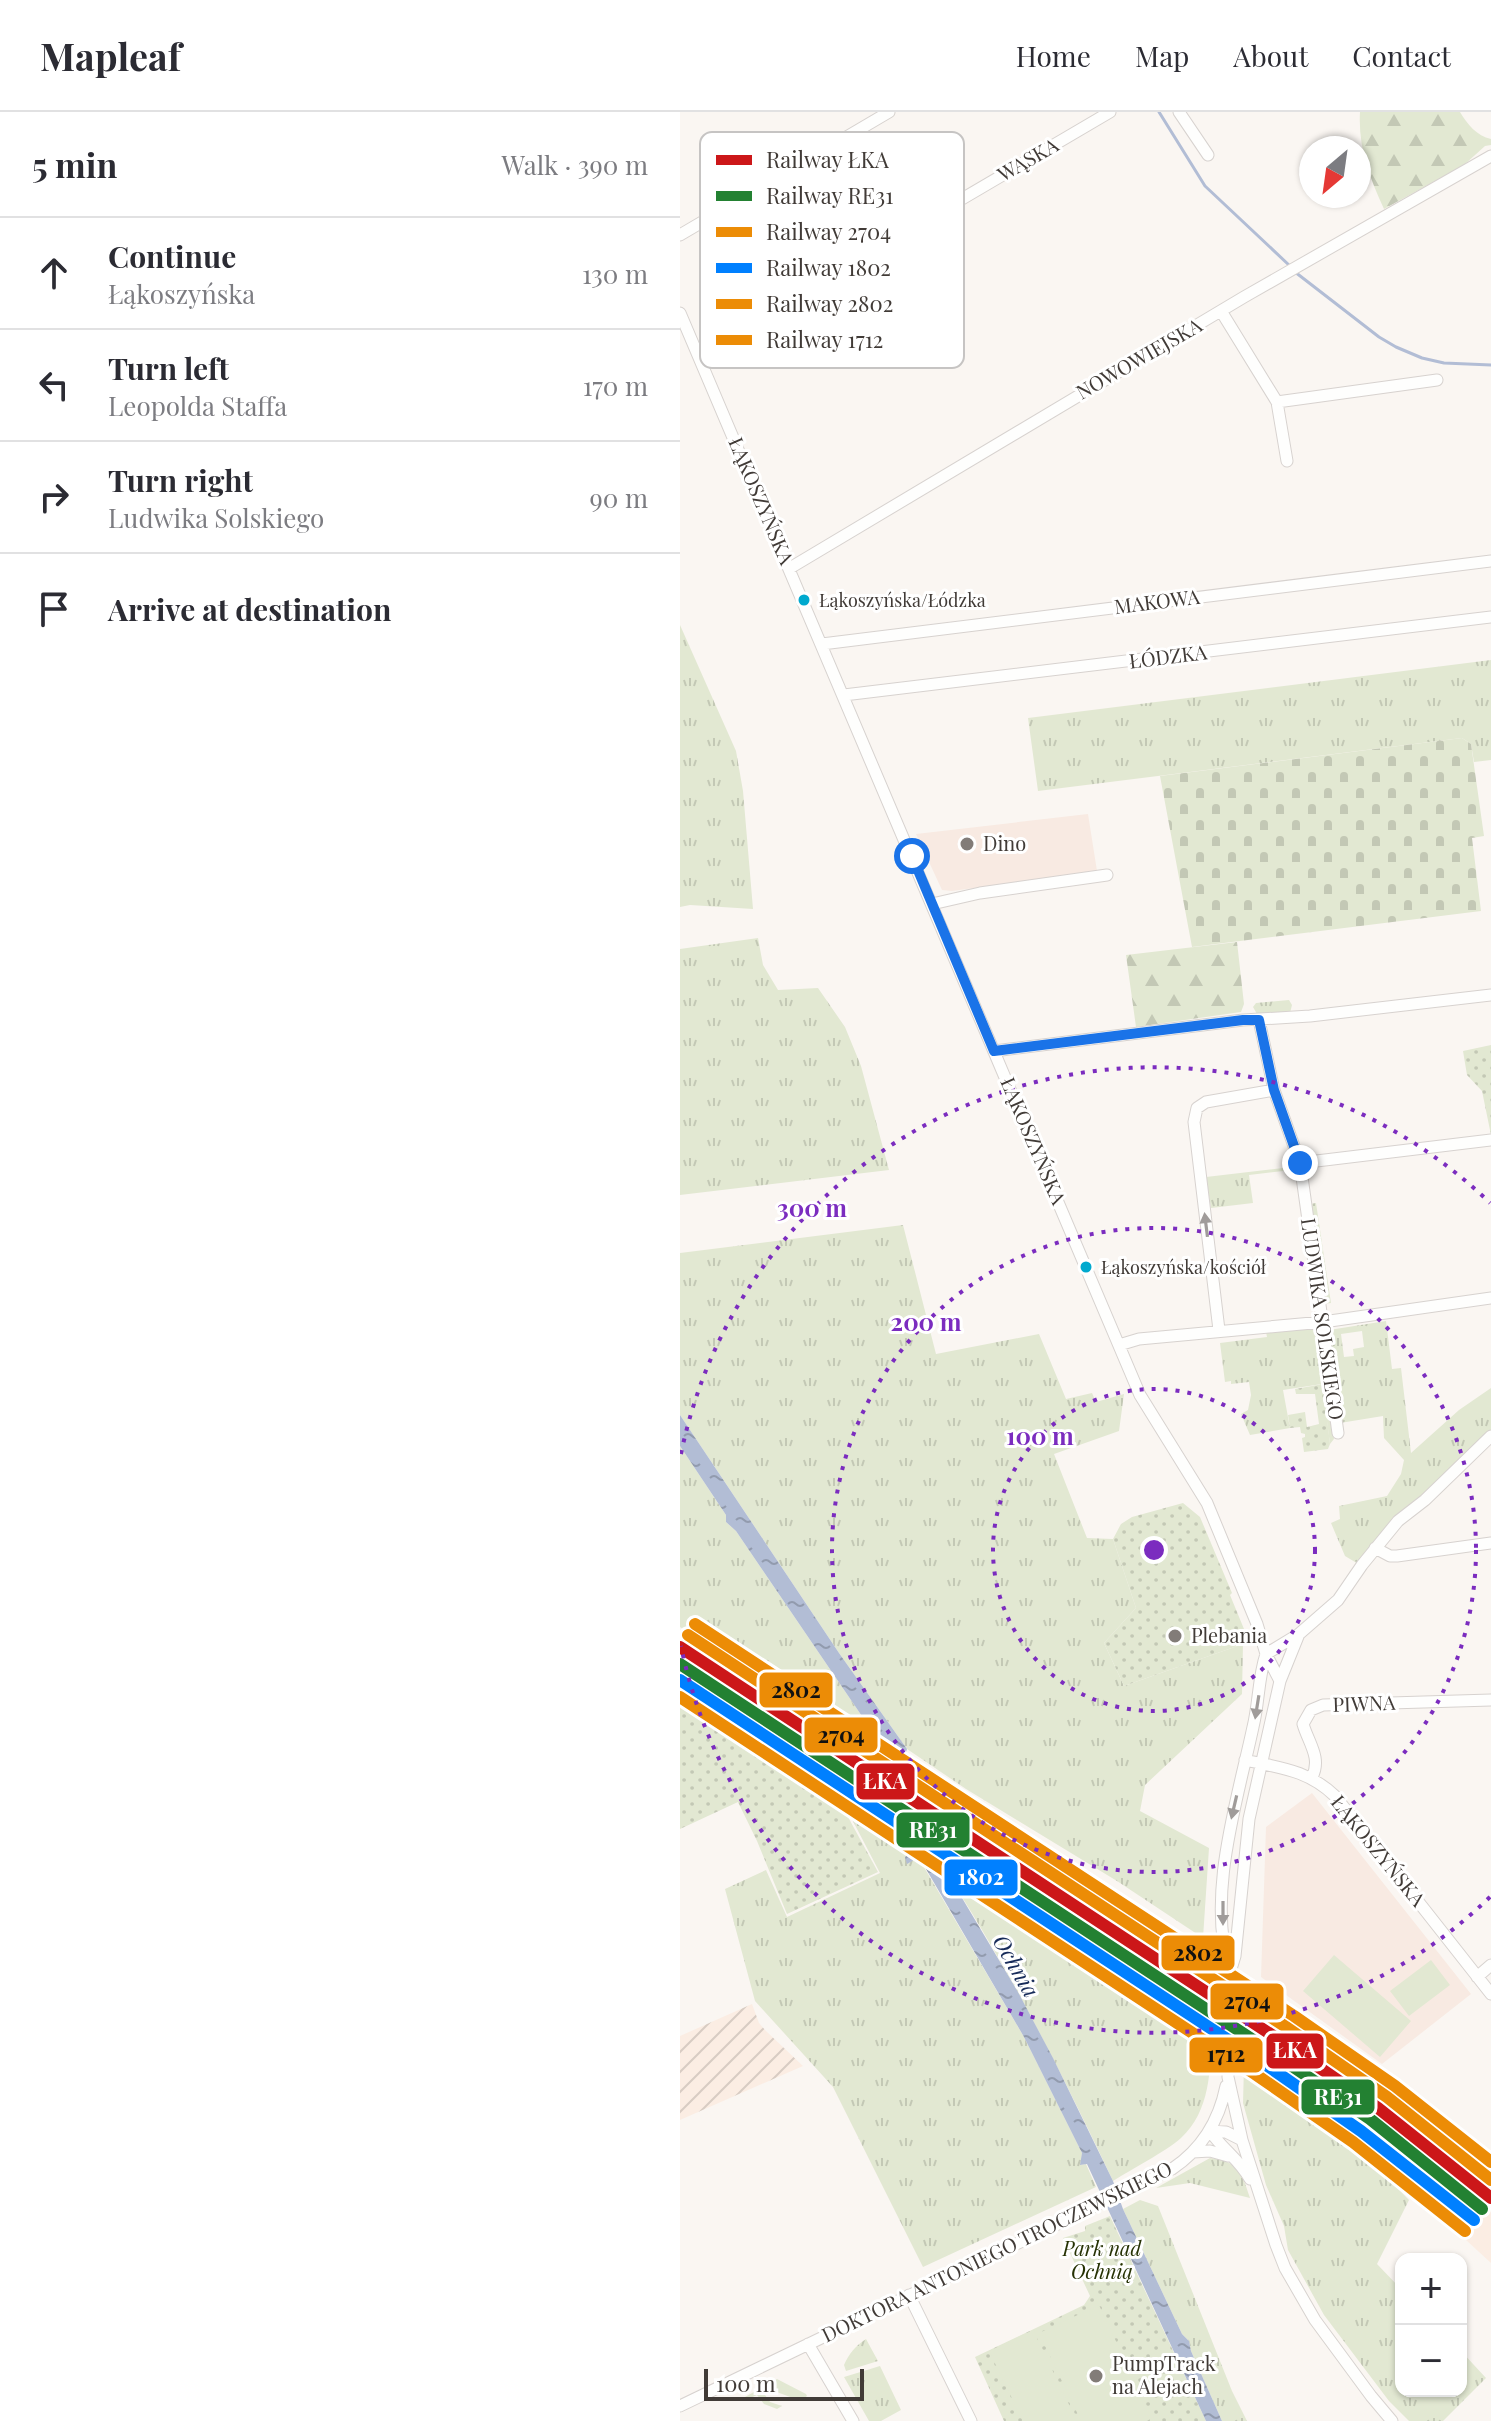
<!DOCTYPE html>
<meta charset="utf-8">
<style>
:root{--surface:#fff;--page:#f2f2f3;--text:#2b2b33;--muted:#7c7c81;--line:#e1e1e2}
body{margin:0;font-family:"Playfair Display",serif;background:var(--page);color:var(--text)}
.controls{position:absolute;right:24px;bottom:24px;display:grid;overflow:hidden;border-radius:16px;box-shadow:0 2px 6px #0004}
.controls button{width:72px;height:72px;display:grid;place-items:center;padding:0;border:0;border-bottom:2px solid var(--line);background:var(--surface);color:var(--text);font:40px sans-serif}
.compass{position:absolute;left:619px;top:24px;width:72px;height:72px;border-radius:50%;background:var(--surface);box-shadow:0 2px 6px #0004;rotate:209deg}
.scale{position:absolute;left:24px;bottom:20px;width:160px;box-sizing:border-box;padding-left:8px;border:4px solid #413b37;border-top:0;font-size:22px;line-height:28px;white-space:nowrap;color:#413b37;-webkit-text-stroke:6px #fff;paint-order:stroke}
.stop{position:absolute;width:24px;height:24px;margin:-18px;border:6px solid #1a73e8;border-radius:50%;background:#fff}
.stop.end{background:#1a73e8;border-color:#fff;box-shadow:0 2px 8px #0008}
.list{margin:0;padding:0;list-style:none}
h2{display:flex;justify-content:space-between;align-items:center;height:104px;margin:0;padding:0 32px;font-size:34px}
h2 small{font-size:26px;font-weight:400;color:var(--muted)}
.list li{display:grid;grid-template-columns:52px 1fr auto;gap:24px;align-items:center;box-sizing:border-box;height:112px;padding:0 32px;border-top:2px solid var(--line)}
.list b{display:block;font-size:30px;white-space:nowrap}
.list p{margin:0;font-size:26px;white-space:nowrap;color:var(--muted)}
.list em{font-size:26px;font-style:normal;color:var(--muted)}
.icon{flex:none;width:44px;height:44px;fill:none;stroke:currentColor;stroke-width:2;stroke-linecap:round;stroke-linejoin:round}
.map{position:relative;flex:none;width:811px;height:2309px;overflow:hidden}
header{display:flex;align-items:center;gap:48px;box-sizing:border-box;height:112px;padding:0 40px;background:var(--surface);border-bottom:2px solid var(--line)}
header strong{font-size:38px}
nav{display:flex;gap:44px;margin-inline-start:auto;font-size:28px}
main{display:flex}
aside{flex:1;background:var(--surface)}
.map>svg:first-child{display:block}
</style>
<header>
<strong>Mapleaf</strong>
<nav><a>Home</a><a>Map</a><a>About</a><a>Contact</a></nav>
</header>
<main>
<aside>
<h2>5 min<small>Walk · 390 m</small></h2>
<ul class="list">
<li><svg class="icon" aria-label="ahead" viewBox="0 0 24 24"><path d="M12 20V5M6 11l6-6 6 6"/></svg><div><b>Continue</b><p>Łąkoszyńska</p></div><em>130 m</em></li>
<li><svg class="icon" aria-label="left" viewBox="0 0 24 24"><path d="M17 20v-9H6M10 6l-5 5 5 5"/></svg><div><b>Turn left</b><p>Leopolda Staffa</p></div><em>170 m</em></li>
<li><svg class="icon" aria-label="right" viewBox="0 0 24 24"><path d="M7 20v-9h11M14 6l5 5-5 5"/></svg><div><b>Turn right</b><p>Ludwika Solskiego</p></div><em>90 m</em></li>
<li><svg class="icon" aria-label="arrive" viewBox="0 0 24 24"><path d="M6 21V4h12l-3 4 3 4H6"/></svg><div><b>Arrive at destination</b></div></li>
</ul>
</aside>
<div class="map">
<svg width="811" height="2309" viewBox="0 0 811 2309">
<defs>
<pattern id="industrial-furrows" width="10" height="10" patternUnits="userSpaceOnUse" patternTransform="scale(2)"><rect width="10" height="10" fill="#fbede3"/><path d="M-1 1l2-2M0 10L10 0M9 11l2-2" fill="none" stroke="#d8ccc3"/></pattern>
<pattern id="grass-tufts" width="24" height="20" patternUnits="userSpaceOnUse" patternTransform="scale(2)"><rect width="24" height="20" fill="#e2e8d2"/><path d="M3 7l-1-3M5 7V3M7 7l1-3M15 17l-1-3M17 17v-4M19 17l1-3" fill="none" stroke="#c3c8b5"/></pattern>
<pattern id="forest-firs" width="22" height="20" patternUnits="userSpaceOnUse" patternTransform="scale(2)"><rect width="22" height="20" fill="#e2e8d2"/><path d="M5 1l3.5 6h-7zM16 11l3.5 6h-7z" fill="#c3c8b5"/></pattern>
<pattern id="cemetery-stones" width="16" height="16" patternUnits="userSpaceOnUse" patternTransform="scale(2)"><rect width="16" height="16" fill="#e2e8d2"/><path d="M2 7V4a2 2 0 0 1 4 0v3zM10 15v-3a2 2 0 0 1 4 0v3z" fill="#c3c8b5"/></pattern>
<pattern id="park-dots" width="8" height="8" patternUnits="userSpaceOnUse" patternTransform="scale(2)"><rect width="8" height="8" fill="#e2e8d2"/><path d="M2 2h.1M6 6h.1" fill="none" stroke="#c3c8b5" stroke-width="1.8" stroke-linecap="round"/></pattern>
<pattern id="water-ripples" width="26" height="14" patternUnits="userSpaceOnUse" patternTransform="scale(2)"><rect width="26" height="14" fill="#b2bdd5"/><path d="M2 4q2-2 4 0t4 0M15 11q2-2 4 0t4 0" fill="none" stroke="#929bae"/></pattern>
</defs>
<rect width="100%" height="100%" fill="#faf6f2"/>
<path fill="#f8eae2" d="M408,702L417,759L272,779L262,778L236,722Z
M632,1681L791,1882L702,1952L581,1865L586,1715Z"/>
<path fill="url(#industrial-furrows)" d="M72,1892L79,1911L86,1919L123,1954L0,2008V1924Z"/>
<path fill="#fbede3" d="M585,1903L600,1909L706,1981L751,2014L811,2064V2151L748,2093L661,2020L584,1940L591,1930L588,1927Z"/>
<path fill="url(#grass-tufts)" fill-rule="evenodd" d="M0,513L56,639L63,679L73,797L10,793L0,795Z
M811,548V648L794,650L791,632L782,626L358,679L348,606Z
M78,826L83,853L98,878L138,876L165,915L181,954L209,1058L0,1083V837Z
M609,888L612,893L610,901L577,902L573,895L576,891Z
M612,1055V1058L569,1063L573,1091L531,1096L526,1065Z
M636,1091L651,1191L644,1192L630,1092Z
M223,1113L256,1242L359,1222L386,1287L412,1281L416,1290L444,1282L439,1319L374,1342L407,1426L433,1427L456,1496L424,1531L444,1574L563,1532L562,1582L465,1673L460,1699L529,1736L523,1826L437,1769L286,1677L227,1637L159,1541L0,1303V1141Z
M706,1209L712,1257L721,1256L731,1341L779,1298L811,1276V1321L680,1453L665,1444L651,1411L660,1407L659,1394L707,1384L721,1362L724,1348L704,1326L703,1304L660,1311L649,1218ZM682,1219L684,1235L673,1237L674,1244L664,1245L661,1222Z
M636,1215L637,1223H640L654,1327L650,1332L642,1272L603,1278L610,1316L570,1323L561,1302L568,1298L571,1283L569,1270L551,1272V1269L545,1270L540,1231L587,1225L586,1220Z
M0,1334L46,1403V1410L56,1419L207,1641L205,1652L0,1515Z
M164,1692L216,1698L218,1718L232,1739L228,1751L238,1745L344,1925L402,2041L401,2053L406,2052L416,2075L243,2155L153,1975L75,1889L45,1777L86,1758L107,1805L200,1761Z
M243,1702L532,1891C529,1935 538,1992 501,2026C485,2040 452,2057 433,2069C375,1946 312,1824 234,1712Z
M565,1917L584,1940L729,2088L697,2152L721,2177V2279H781V2239L806,2266L763,2309H729L709,2289L644,2203L608,2138L604,2114L586,2073L563,1991Z
M530,2046C558,2049 562,2061 570,2086L510,2071L476,2076Z
M460,2088L478,2094L552,2279L567,2309H542L511,2239L509,2229L502,2222L443,2097Z
M186,2227L198,2249L166,2259L164,2253C169,2242 175,2234 186,2227Z
M200,2254L221,2298L201,2309H189L164,2265Z
M97,2267L126,2282L127,2284L121,2289L94,2279L83,2280L90,2290L102,2294L97,2297L84,2292L77,2283L66,2288L65,2285Z"/>
<path fill="url(#forest-firs)" d="M680,0H780C787,12 797,24 811,27V33L805,34L784,53L704,97C689,64 678,35 680,0Z
M557,830L564,892L561,900L456,915L446,843Z"/>
<path fill="url(#cemetery-stones)" d="M782,626L791,632L804,724L792,726L801,799L512,835L480,664Z"/>
<path fill="url(#park-dots)" d="M811,933V1023L802,979L787,963L783,939Z
M643,1272L650,1332L648,1337L624,1340L622,1326L625,1325V1322L621,1321L620,1315L610,1316L608,1303L625,1300L627,1315L639,1312L635,1282H616L615,1277Z
M503,1391L520,1405L552,1481L550,1483L564,1517L563,1532L444,1574L424,1531L456,1496L433,1427L441,1412L452,1405Z
M0,1589L162,1694L198,1760L107,1802L77,1729L58,1690L0,1717Z
M430,2104L526,2309H324L295,2245L404,2193L410,2184L383,2126L405,2119V2114Z"/>
<path fill="#e2e8d2" d="M654,1843L731,1909L700,1945L623,1879Z
M751,1848L770,1873L729,1904L710,1879Z
M419,2193L472,2306L467,2309H401L359,2221Z
M353,2218L397,2309H343L309,2239Z"/>
<path fill="url(#water-ripples)" d="M0,1303L159,1541L227,1637L223,1650L233,1671L240,1705L234,1712L263,1754L338,1880L373,1946L433,2069L443,2097L502,2222L509,2229L511,2239L542,2309H526L407,2052L400,2053L402,2041L344,1925L239,1745L227,1752L225,1745L232,1738L218,1717L205,1652L207,1641L56,1419L46,1410V1403L0,1334Z"/>
<path fill="#faf6f2" d="M201,1651L238,1676L243,1701L207,1677Z"/>
<g fill="none" stroke-linecap="round" stroke-linejoin="round">
<path stroke="#b2bdd5" stroke-width="3" d="M479,0L525,74L610,154
M615,160L699,225L716,235L742,246L764,251L811,253"/>
<defs>
<path id="minor" d="M499,0L528,43
M0,123L209,0
M541,199L597,290L607,349
M0,201L460,1283L527,1391L577,1512L586,1542L600,1569
M18,242L430,0
M597,290L757,268
M110,456L564,185L811,44
M142,532L811,449
M164,583L811,505
M252,792L300,781L427,763
M579,908L594,978L620,1051L658,1321
M314,939L563,908L630,904L811,883
M620,1051L811,1028
M539,1218L514,1010L517,996L526,990L594,978
M439,1233L459,1227L643,1210L811,1186
M695,1436L710,1444H717L811,1431
M619,1522L600,1569L569,1707L555,1844L550,1860L548,1965L562,2028L596,2133L605,2156L635,2208L691,2284L712,2309
M586,1542L619,1522L658,1488L682,1453L718,1409L745,1388L811,1324
M565,1648C601,1656 628,1658 655,1684L811,1882
M632,1665C642,1646 628,1630 623,1612L631,1598L643,1593L811,1588
M550,1860C526,1784 557,1690 573,1615C579,1591 578,1566 586,1542
M797,1865L811,1853
M530,2019C542,2037 560,2048 570,2067
M530,2019L546,2020L562,2028
M513,2040L530,2039L548,2044
M229,2183L291,2309
M128,2232L173,2309
M0,2294L492,2057C522,2037 539,2009 546,1974"/>
</defs>
<use href="#minor" stroke="#d7d2cf" stroke-width="13"/>
<use href="#minor" stroke="#fefefd" stroke-width="11"/>
<defs>
<path id="rail-1" d="M0,1535L598,1927L698,1996L811,2086"/>
<path id="rail-2" d="M0,1552L590,1939L690,2007L802,2097"/>
<path id="rail-3" d="M8,1523L606,1915L707,1985L811,2068"/>
<path id="rail-4" d="M0,1568L582,1950L681,2019L794,2108"/>
<path id="rail-5" d="M15,1512L614,1904L715,1974L811,2050"/>
<path id="rail-6" d="M0,1585L575,1962L673,2030L785,2119"/>
</defs>
<use href="#rail-1" stroke="#fff" stroke-width="18"/>
<use href="#rail-2" stroke="#fff" stroke-width="18"/>
<use href="#rail-3" stroke="#fff" stroke-width="18"/>
<use href="#rail-4" stroke="#fff" stroke-width="18"/>
<use href="#rail-5" stroke="#fff" stroke-width="18"/>
<use href="#rail-6" stroke="#fff" stroke-width="18"/>
<use href="#rail-1" stroke="#cc1719" stroke-width="12"/>
<use href="#rail-2" stroke="#238132" stroke-width="12"/>
<use href="#rail-3" stroke="#ec8c06" stroke-width="12"/>
<use href="#rail-4" stroke="#0080ff" stroke-width="12"/>
<use href="#rail-5" stroke="#ec8c06" stroke-width="12"/>
<use href="#rail-6" stroke="#ec8c06" stroke-width="12"/>
</g>
<defs><path id="oneway-solid" d="M-6-.8H1V-3.2L6.5 0L1 3.2V.8H-6Z" transform="scale(2)"/></defs>
<g fill="#a09c9a">
<use href="#oneway-solid" transform="translate(526 1113) rotate(-97)"/>
<use href="#oneway-solid" transform="translate(577 1595) rotate(99)"/>
<use href="#oneway-solid" transform="translate(554 1695) rotate(103)"/>
<use href="#oneway-solid" transform="translate(543 1801) rotate(90)"/>
</g>
<g fill="none" stroke-linecap="round" stroke-linejoin="round">
<path stroke="#1a73e8" stroke-width="10" d="M232,744L314,939L563,908H579L594,978L620,1051"/>
</g>
<g fill="none" stroke="#7b2cbf" stroke-width="4" stroke-dasharray="4 8">
<circle cx="474" cy="1438" r="161"/>
<circle cx="474" cy="1438" r="322"/>
<path d="M810 1785A483 483 0 0 1 1 1534M1 1342A483 483 0 0 1 810 1091"/>
</g>
<g fill="#00a9ce" stroke="#fff" stroke-width="3">
<circle cx="124" cy="488" r="7"/>
<circle cx="406" cy="1155" r="7"/>
</g>
<g fill="#827c78" stroke="#fff" stroke-width="3">
<circle cx="287" cy="732" r="8"/>
<circle cx="495" cy="1524" r="8"/>
<circle cx="416" cy="2264" r="8"/>
</g>
<g text-anchor="middle" stroke-width="6" stroke-linejoin="round" paint-order="stroke">
<g font-size="18" fill="#413b37" stroke="#fff" text-anchor="start">
<text x="139" y="495">Łąkoszyńska/Łódzka</text>
<text x="421" y="1162">Łąkoszyńska/kościół</text>
</g>
<g font-size="20" fill="#413b37" stroke="#fff">
<text transform="translate(348 48) rotate(-30)" y="7">WĄSKA</text>
<text transform="translate(459 247) rotate(-30)" y="7">NOWOWIEJSKA</text>
<text transform="translate(81 389) rotate(67)" y="7">ŁĄKOSZYŃSKA</text>
<text transform="translate(477 490) rotate(-7)" y="7">MAKOWA</text>
<text transform="translate(488 545) rotate(-7)" y="7">ŁÓDZKA</text>
<text transform="translate(353 1029) rotate(67)" y="7">ŁĄKOSZYŃSKA</text>
<text transform="translate(642 1207) rotate(82)" y="7">LUDWIKA SOLSKIEGO</text>
<text transform="translate(684 1592) rotate(-2)" y="7">PIWNA</text>
<text transform="translate(698 1739) rotate(51)" y="7">ŁĄKOSZYŃSKA</text>
<text transform="translate(317 2140) rotate(-26)" y="7">DOKTORA ANTONIEGO TROCZEWSKIEGO</text>
</g>
<g font-size="20" fill="#413b37" stroke="#fff" text-anchor="start">
<text x="303" y="739">Dino</text>
<text x="511" y="1531">Plebania</text>
<text x="432" y="2259">PumpTrack<tspan x="432" dy="23">na Alejach</tspan></text>
</g>
<g font-size="20" font-style="italic" fill="#263204" stroke="#fff">
<text x="422" y="2144">Park nad<tspan x="422" dy="23">Ochnią</tspan></text>
</g>
<g font-size="22" font-style="italic" fill="#182c5a" stroke="#fff">
<text transform="translate(336 1854) rotate(60)" y="8">Ochnia</text>
</g>
</g>
<rect x="20" y="20" width="264" height="236" rx="12" fill="#fff" stroke="#c6c4c3" stroke-width="2"/>
<rect x="36" y="43" width="36" height="10" fill="#cc1719"/>
<rect x="36" y="79" width="36" height="10" fill="#238132"/>
<rect x="36" y="115" width="36" height="10" fill="#ec8c06"/>
<rect x="36" y="151" width="36" height="10" fill="#0080ff"/>
<rect x="36" y="187" width="36" height="10" fill="#ec8c06"/>
<rect x="36" y="223" width="36" height="10" fill="#ec8c06"/>
<g font-size="22" fill="#413b37">
<text x="86" y="56">Railway ŁKA</text>
<text x="86" y="92">Railway RE31</text>
<text x="86" y="128">Railway 2704</text>
<text x="86" y="164">Railway 1802</text>
<text x="86" y="200">Railway 2802</text>
<text x="86" y="236">Railway 1712</text>
</g>
<circle cx="474" cy="1438" r="12" fill="#7b2cbf" stroke="#fff" stroke-width="4"/>
<g font-size="24" text-anchor="middle" font-weight="bold" fill="#7b2cbf" stroke="#fff" stroke-width="6" stroke-linejoin="round" paint-order="stroke">
<text x="132" y="1105">300 m</text>
<text x="246" y="1219">200 m</text>
<text x="360" y="1333">100 m</text>
</g>
<g stroke="#fff" stroke-width="3">
<rect x="78" y="1559" width="76" height="38" rx="8" fill="#ec8c06"/>
<rect x="123" y="1604" width="76" height="38" rx="8" fill="#ec8c06"/>
<rect x="175" y="1650" width="61" height="39" rx="8" fill="#cc1719"/>
<rect x="215" y="1699" width="76" height="38" rx="8" fill="#238132"/>
<rect x="263" y="1746" width="76" height="39" rx="8" fill="#0080ff"/>
<rect x="480" y="1822" width="76" height="38" rx="8" fill="#ec8c06"/>
<rect x="529" y="1870" width="76" height="39" rx="8" fill="#ec8c06"/>
<rect x="585" y="1920" width="60" height="38" rx="8" fill="#cc1719"/>
<rect x="508" y="1924" width="76" height="38" rx="8" fill="#ec8c06"/>
<rect x="620" y="1966" width="76" height="38" rx="8" fill="#238132"/>
</g>
<g font-size="22" text-anchor="middle" font-weight="bold" fill="#fff">
<text x="205" y="1677">ŁKA</text>
<text x="253" y="1726">RE31</text>
<text x="301" y="1773">1802</text>
<text x="615" y="1946">ŁKA</text>
<text x="658" y="1993">RE31</text>
</g>
<g font-size="22" text-anchor="middle" font-weight="bold" fill="#111">
<text x="116" y="1586">2802</text>
<text x="161" y="1631">2704</text>
<text x="518" y="1849">2802</text>
<text x="567" y="1897">2704</text>
<text x="546" y="1950">1712</text>
</g>
</svg>
<div class="controls">
<button>+</button>
<button>−</button>
</div>
<svg class="compass" viewBox="-18 -18 36 36"><path d="M0-13l5 13h-10z" fill="#e53935"/><path d="M0 13l5-13h-10z" fill="#7c7c81"/></svg>
<div class="scale">100 m</div>
<div class="stop" style="left:232px;top:744px"></div>
<div class="stop end" style="left:620px;top:1051px"></div>
</div>
</main>
